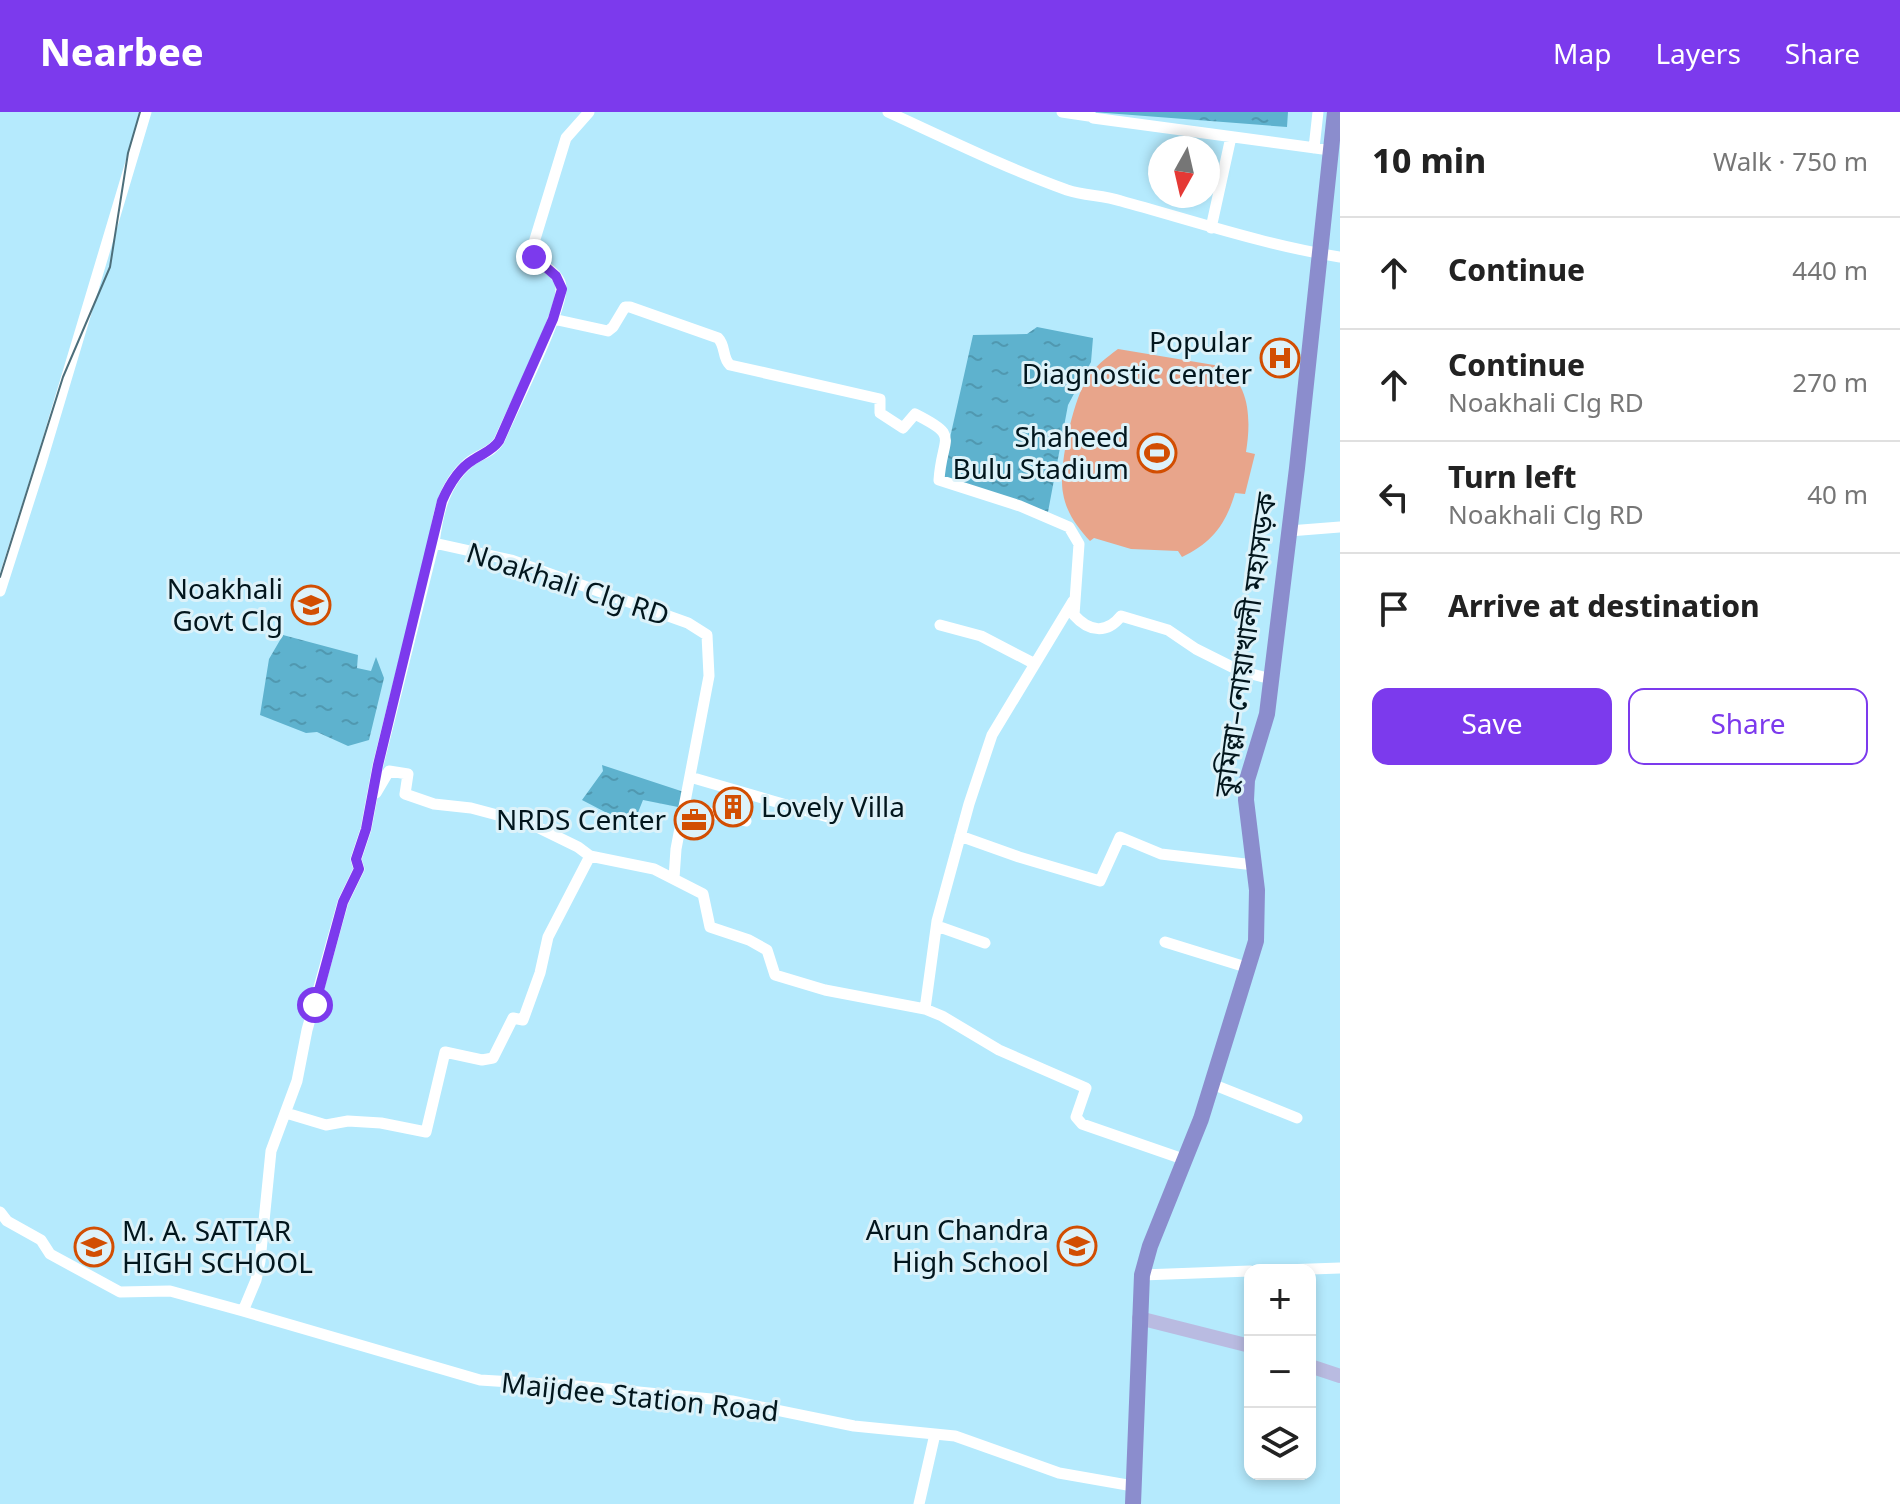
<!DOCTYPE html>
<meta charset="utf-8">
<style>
:root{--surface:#fff;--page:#f2f2f2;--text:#222;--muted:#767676;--line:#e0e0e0;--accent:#7c3aed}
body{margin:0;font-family:Georgia,"Noto Sans Bengali",serif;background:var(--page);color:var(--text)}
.controls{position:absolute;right:24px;bottom:24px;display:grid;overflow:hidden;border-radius:16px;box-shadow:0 4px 12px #0003}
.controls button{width:72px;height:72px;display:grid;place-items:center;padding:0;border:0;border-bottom:2px solid var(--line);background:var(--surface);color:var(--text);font:40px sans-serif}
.compass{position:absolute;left:1148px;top:24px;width:72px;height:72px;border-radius:50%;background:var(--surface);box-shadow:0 4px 12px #0003;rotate:188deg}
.stop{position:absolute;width:24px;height:24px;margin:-18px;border:6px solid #7c3aed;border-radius:50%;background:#fff}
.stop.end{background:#7c3aed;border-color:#fff;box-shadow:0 2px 8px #0008}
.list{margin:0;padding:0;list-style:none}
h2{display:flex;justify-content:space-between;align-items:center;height:104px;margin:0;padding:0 32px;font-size:34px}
h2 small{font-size:26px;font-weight:400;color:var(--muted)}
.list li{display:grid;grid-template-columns:52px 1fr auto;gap:24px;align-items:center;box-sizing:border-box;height:112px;padding:0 32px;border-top:2px solid var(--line)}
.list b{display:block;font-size:30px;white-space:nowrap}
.list p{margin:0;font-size:26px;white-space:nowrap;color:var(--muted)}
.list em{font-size:26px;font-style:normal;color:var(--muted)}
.actions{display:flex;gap:16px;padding:24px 32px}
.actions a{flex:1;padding:18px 0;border:2px solid var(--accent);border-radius:16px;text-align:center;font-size:28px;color:var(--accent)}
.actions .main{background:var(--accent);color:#fff}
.icon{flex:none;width:44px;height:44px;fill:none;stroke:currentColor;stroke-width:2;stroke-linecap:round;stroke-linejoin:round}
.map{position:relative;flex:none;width:1340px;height:1392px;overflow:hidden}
header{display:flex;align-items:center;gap:48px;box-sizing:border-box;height:112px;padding:0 40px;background:var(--accent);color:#fff}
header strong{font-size:38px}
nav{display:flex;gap:44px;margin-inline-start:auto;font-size:28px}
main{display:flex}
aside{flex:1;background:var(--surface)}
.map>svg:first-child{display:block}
</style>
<header>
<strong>Nearbee</strong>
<nav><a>Map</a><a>Layers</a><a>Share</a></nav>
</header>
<main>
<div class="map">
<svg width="1340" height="1392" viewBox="0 0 1340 1392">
<defs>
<pattern id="water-ripples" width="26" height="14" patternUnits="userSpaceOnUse" patternTransform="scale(2)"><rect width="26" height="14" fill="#5eb2ce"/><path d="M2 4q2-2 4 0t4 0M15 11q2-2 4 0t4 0" fill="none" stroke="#5098b0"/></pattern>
</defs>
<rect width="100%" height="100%" fill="#b5eafd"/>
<path fill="#e8a58b" d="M1118,237L1220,254C1251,270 1251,310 1246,340L1255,342L1245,382L1235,381C1226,412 1212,431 1182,445L1178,439L1131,437L1094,426L1090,429C1077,415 1066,400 1063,381C1058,356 1073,288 1087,267C1095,254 1106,246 1118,237Z"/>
<path fill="url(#water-ripples)" d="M1093,0H1288L1287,15Z
M1037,215L1093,226L1091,250L1068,293L1048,400L941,366L973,223L1027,222Z
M283,523L358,543L357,556L371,559L376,545L384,566L369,628L348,634L317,620L306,621L260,603L269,547Z
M602,653L684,680L678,695L643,688L635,708L607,701L582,688L603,659Z"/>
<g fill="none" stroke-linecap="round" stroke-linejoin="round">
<path stroke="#fff" stroke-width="11" d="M589,0L566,26L532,137C536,153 560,159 561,175C563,200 511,300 499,329C491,341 479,342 468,351C444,372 438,400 434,431L511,448L688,511L707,523L709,564L676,737L674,766
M888,0C947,27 1006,56 1067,78C1085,84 1103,83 1121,89C1194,109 1265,133 1340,145
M1062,0L1089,4
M1088,0L1093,6L1330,38
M1314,36L1318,0
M1211,116L1231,25
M553,207L608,219L613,215L625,195H630L718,226C726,234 722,246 730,253L880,287V301L903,316L915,302C961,325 942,323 939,368L1020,394L1069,415L1079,432L1074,503C1089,520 1107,522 1121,504L1168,518L1196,537L1240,559L1271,567
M1289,419L1340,415
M0,479L41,351L146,0
M940,513L981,524L1035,552
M690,665L835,707
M376,681L389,659L408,662L405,682L434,692L471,696L531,712L578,735L590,744L654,757L703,782L710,815L749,828L767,838L775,863L825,878L925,897L942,904L999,938L1086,976L1076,1005L1082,1012L1183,1047
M684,695L746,709
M960,724L1019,745L1100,769L1120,725L1161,742L1254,753
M937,814L985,831
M1165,830L1249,856
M925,897L937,809L969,692L992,623L1073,489
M1212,972L1297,1006
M286,1001L326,1013L348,1009L381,1011L426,1020L445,940L482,948L493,946L513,906L523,908L540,861L548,825L590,744
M0,1100L7,1109L41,1128L50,1142L120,1180L170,1179L243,1199L256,1168L260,1149L271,1039L297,969L307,918L343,790L359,757L356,747L366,717L378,653L434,431
M1283,1158L1340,1156
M1142,1163L1250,1159
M243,1199L480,1268L576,1274L732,1289L854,1314L955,1324L1059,1361L1133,1374
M919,1392L935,1322"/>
<path stroke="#b9bbe1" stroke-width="14" d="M1139,1206L1250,1234
M1310,1254L1340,1264"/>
<path stroke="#8b8dcd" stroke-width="16" d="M1133,1392L1142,1163L1150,1134L1201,1007L1256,829L1257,778L1246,688L1247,668L1267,602L1297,356L1335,0"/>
<path stroke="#4d6f7b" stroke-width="2" d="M0,465L63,265L110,155L128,41L140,0"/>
</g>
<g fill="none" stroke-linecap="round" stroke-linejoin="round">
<path stroke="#7c3aed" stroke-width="10" d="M315,893L343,790L359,757L356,747L366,717L378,653L442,389C449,373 458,357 473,348C483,341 492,339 499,329L553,207L562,177L556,164L534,145"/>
</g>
<defs>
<symbol id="hospital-ring" viewBox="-11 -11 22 22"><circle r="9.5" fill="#ddf2f9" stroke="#d24e02" stroke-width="1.5"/><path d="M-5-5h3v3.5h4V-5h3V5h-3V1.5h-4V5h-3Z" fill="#d24e02"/></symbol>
<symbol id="stadium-ring" viewBox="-11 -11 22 22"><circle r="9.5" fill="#ddf2f9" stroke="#d24e02" stroke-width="1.5"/><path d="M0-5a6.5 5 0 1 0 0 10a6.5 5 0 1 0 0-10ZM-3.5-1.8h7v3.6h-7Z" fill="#d24e02"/></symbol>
<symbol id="university-ring" viewBox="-11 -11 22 22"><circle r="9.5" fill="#ddf2f9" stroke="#d24e02" stroke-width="1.5"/><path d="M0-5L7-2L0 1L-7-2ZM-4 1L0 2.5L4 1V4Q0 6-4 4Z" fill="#d24e02"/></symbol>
<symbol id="building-ring" viewBox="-11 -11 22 22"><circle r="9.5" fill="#ddf2f9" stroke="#d24e02" stroke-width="1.5"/><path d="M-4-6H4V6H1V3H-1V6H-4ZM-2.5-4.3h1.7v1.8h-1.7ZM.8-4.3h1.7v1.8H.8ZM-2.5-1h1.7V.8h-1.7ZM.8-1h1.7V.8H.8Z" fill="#d24e02"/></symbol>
<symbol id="office-ring" viewBox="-11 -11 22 22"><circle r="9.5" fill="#ddf2f9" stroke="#d24e02" stroke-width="1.5"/><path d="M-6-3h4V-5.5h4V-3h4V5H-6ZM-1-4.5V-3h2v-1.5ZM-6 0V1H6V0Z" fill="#d24e02"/></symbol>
<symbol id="school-ring" viewBox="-11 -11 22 22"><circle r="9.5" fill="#ddf2f9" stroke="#d24e02" stroke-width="1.5"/><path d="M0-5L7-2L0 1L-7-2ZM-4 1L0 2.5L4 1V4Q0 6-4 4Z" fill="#d24e02"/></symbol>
</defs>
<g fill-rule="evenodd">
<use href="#hospital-ring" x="1258" y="224" width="44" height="44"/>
<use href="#stadium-ring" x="1135" y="319" width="44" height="44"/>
<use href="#university-ring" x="289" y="471" width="44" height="44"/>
<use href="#building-ring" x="711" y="673" width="44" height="44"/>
<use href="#office-ring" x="672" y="686" width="44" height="44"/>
<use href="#school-ring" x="1055" y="1112" width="44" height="44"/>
<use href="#school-ring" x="72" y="1113" width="44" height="44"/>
</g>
<g text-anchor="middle" stroke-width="6" stroke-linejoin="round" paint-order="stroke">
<g font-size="28" fill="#02161d" stroke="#ddf2f9" text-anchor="end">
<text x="1252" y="240">Popular<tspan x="1252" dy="32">Diagnostic center</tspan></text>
<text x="1129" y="335">Shaheed<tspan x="1129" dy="32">Bulu Stadium</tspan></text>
<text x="283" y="487">Noakhali<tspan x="283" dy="32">Govt Clg</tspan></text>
<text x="761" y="705" text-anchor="start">Lovely Villa</text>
<text x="666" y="718">NRDS Center</text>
<text x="1049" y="1128">Arun Chandra<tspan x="1049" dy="32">High School</tspan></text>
<text x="122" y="1129" text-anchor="start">M. A. SATTAR<tspan x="122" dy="32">HIGH SCHOOL</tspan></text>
</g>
<g font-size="28" fill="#02161d" stroke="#ddf2f9">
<text transform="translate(568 472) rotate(18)" y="10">Noakhali Clg RD</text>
<text transform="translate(1245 533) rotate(-82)" y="10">কুমিল্লা–নোয়াখালী মহাসড়ক</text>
<text transform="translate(640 1285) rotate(6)" y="10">Maijdee Station Road</text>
</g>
</g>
</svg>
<div class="controls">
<button>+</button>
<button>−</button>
<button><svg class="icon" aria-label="layers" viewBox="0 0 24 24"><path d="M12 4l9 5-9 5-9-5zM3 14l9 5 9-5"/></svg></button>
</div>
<svg class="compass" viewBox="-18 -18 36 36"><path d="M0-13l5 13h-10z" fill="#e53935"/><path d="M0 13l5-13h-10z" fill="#767676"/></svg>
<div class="stop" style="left:315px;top:893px"></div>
<div class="stop end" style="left:534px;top:145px"></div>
</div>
<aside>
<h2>10 min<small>Walk · 750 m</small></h2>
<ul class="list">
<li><svg class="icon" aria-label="ahead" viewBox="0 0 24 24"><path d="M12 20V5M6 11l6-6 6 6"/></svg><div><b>Continue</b></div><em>440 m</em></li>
<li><svg class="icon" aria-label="ahead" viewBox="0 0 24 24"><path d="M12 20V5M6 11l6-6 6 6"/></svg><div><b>Continue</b><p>Noakhali Clg RD</p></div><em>270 m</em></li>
<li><svg class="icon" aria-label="left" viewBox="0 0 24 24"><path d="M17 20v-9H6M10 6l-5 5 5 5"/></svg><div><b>Turn left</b><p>Noakhali Clg RD</p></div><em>40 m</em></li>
<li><svg class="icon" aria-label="arrive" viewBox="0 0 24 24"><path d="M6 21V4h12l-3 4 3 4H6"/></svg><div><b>Arrive at destination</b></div></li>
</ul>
<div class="actions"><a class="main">Save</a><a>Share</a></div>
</aside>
</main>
